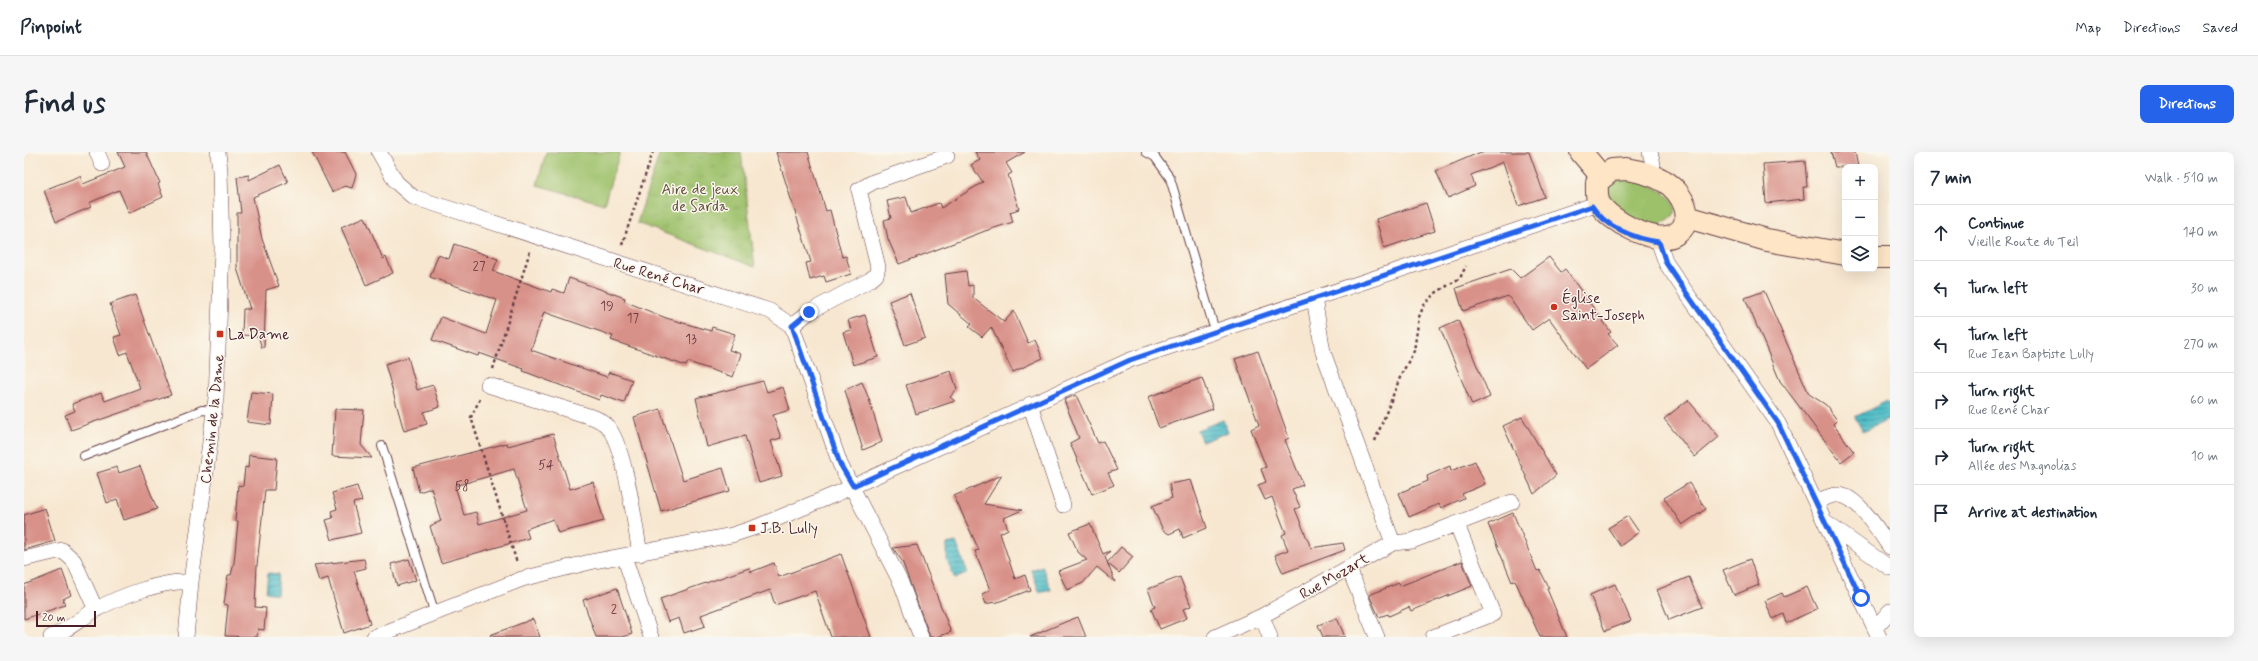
<!DOCTYPE html>
<meta charset="utf-8">
<style>
:root{--surface:#fff;--page:#f6f6f7;--text:#1f2937;--muted:#747a83;--line:#e0e1e3;--accent:#2563eb}
body{margin:0;font-family:Mynerve,sans-serif;background:var(--page);color:var(--text)}
.controls{position:absolute;right:12px;top:12px;display:grid;overflow:hidden;border-radius:8px;box-shadow:0 4px 16px #0002}
.controls button{width:36px;height:36px;display:grid;place-items:center;padding:0;border:0;border-bottom:1px solid var(--line);background:var(--surface);color:var(--text);font:20px sans-serif}
.scale{position:absolute;left:12px;bottom:10px;width:60px;box-sizing:border-box;padding-left:4px;border:2px solid #4a1f2b;border-top:0;font-size:11px;line-height:14px;white-space:nowrap;color:#4a1f2b;-webkit-text-stroke:3px #fbf7ec;paint-order:stroke}
.stop{position:absolute;width:12px;height:12px;margin:-9px;border:3px solid #2563eb;border-radius:50%;background:#fff}
.stop.end{background:#2563eb;border-color:#fff;box-shadow:0 1px 4px #0008}
.list{margin:0;padding:0;list-style:none}
h2{display:flex;justify-content:space-between;align-items:center;height:52px;margin:0;padding:0 16px;font-size:17px}
h2 small{font-size:13px;font-weight:400;color:var(--muted)}
.list li{display:grid;grid-template-columns:26px 1fr auto;gap:12px;align-items:center;box-sizing:border-box;height:56px;padding:0 16px;border-top:1px solid var(--line)}
.list b{display:block;font-size:15px;white-space:nowrap}
.list p{margin:0;font-size:13px;white-space:nowrap;color:var(--muted)}
.list em{font-size:13px;font-style:normal;color:var(--muted)}
.icon{flex:none;width:22px;height:22px;fill:none;stroke:currentColor;stroke-width:2;stroke-linecap:round;stroke-linejoin:round}
.map{position:relative;flex:none;width:1866px;height:485px;overflow:hidden;border-radius:8px}
header{display:flex;align-items:center;gap:24px;box-sizing:border-box;height:56px;padding:0 20px;background:var(--surface);border-bottom:1px solid var(--line)}
header strong{font-size:19px}
nav{display:flex;gap:22px;margin-inline-start:auto;font-size:14px}
.intro{display:flex;align-items:center;justify-content:space-between;box-sizing:border-box;height:96px;padding:0 24px}
h1{margin:0;font-size:28px}
.button{padding:10px 18px;border-radius:8px;background:var(--accent);color:#fff;font-size:14px;font-weight:700}
main{display:flex;gap:24px;padding:0 24px}
aside{flex:1;background:var(--surface);border-radius:8px;box-shadow:0 4px 16px #0002}
.map>svg:first-child{display:block}
</style>
<header>
<strong>Pinpoint</strong>
<nav><a>Map</a><a>Directions</a><a>Saved</a></nav>
</header>
<div class="intro"><h1>Find us</h1><a class="button">Directions</a></div>
<main>
<div class="map">
<svg width="1866" height="485" viewBox="0 0 1866 485">
<defs>
<pattern id="park-tufts" width="24" height="20" patternUnits="userSpaceOnUse"><rect width="24" height="20" fill="#9dc16b"/><path d="M3 7l-1-3M5 7V3M7 7l1-3M15 17l-1-3M17 17v-4M19 17l1-3" fill="none" stroke="#89a55d"/></pattern>
<pattern id="water-rules" width="6" height="5" patternUnits="userSpaceOnUse"><rect width="6" height="5" fill="#4fbdc8"/><path d="M0 2.5h6" fill="none" stroke="#4499a3"/></pattern>
</defs>
<rect width="100%" height="100%" fill="#fbf7ec"/>
<filter id="ink" filterUnits="userSpaceOnUse"><feTurbulence type="fractalNoise" baseFrequency=".025" numOctaves="2"/><feDisplacementMap in="SourceGraphic" scale="8" xChannelSelector="R" yChannelSelector="G"/><feConvolveMatrix kernelMatrix="1 2 1 2 8 2 1 2 1" color-interpolation-filters="sRGB"/></filter>
<filter id="wash" filterUnits="userSpaceOnUse"><feTurbulence type="fractalNoise" baseFrequency=".012" numOctaves="4" result="noise"/><feDisplacementMap in="SourceGraphic" scale="16" xChannelSelector="R" yChannelSelector="G"/><feGaussianBlur stdDeviation="0.9" result="paint"/><feColorMatrix in="noise" values="0 0 0 0 0 0 0 0 0 0 0 0 0 0 0 0 0 1.4 0 .05"/><feComposite in="paint" operator="in"/></filter>
<g filter="url(#wash)">
<rect width="100%" height="100%" fill="#f7e7d0"/>
<path fill="#9dc16b" stroke="#74704b" d="M522,0H596L580,52L513,33Z
M1597,23C1612,28 1660,40 1649,64L1633,75C1617,70 1586,62 1584,42C1583,32 1588,28 1597,23Z"/>
<path fill="url(#park-tufts)" stroke="#74704b" d="M636,0H717L731,115L613,71Z"/>
<path fill="url(#water-rules)" stroke="#4c6e7a" d="M1863,249L1866,255V267L1839,280L1831,265Z
M1199,268L1204,280L1178,290L1173,278Z
M932,390L944,421L931,427L923,409V392Z
M1018,414L1027,438L1016,441L1007,418Z
M244,421L255,422L253,442L242,440Z"/>
<g id="blocks">
<path fill="#d89189" fill-rule="evenodd" d="M94,0H122L136,31L134,32L139,45L105,61L95,38L65,51L67,55L32,70L20,38L56,24L59,32L101,15Z
M288,0H321L332,22L328,36L321,34L308,40Z
M752,0H784L802,59L806,58L818,105L822,104L827,122L802,130L800,124L786,128L782,111L787,110Z
M951,0H1001L982,11L988,21L984,23L995,57L986,60L989,70L961,79L875,112L864,87L860,68L867,66L863,49L882,45L887,61L915,51L917,56L959,30L947,13L956,8Z
M1457,0H1505L1521,45L1494,54L1479,10L1447,23L1451,34L1424,46L1412,19Z
M1807,0H1831L1834,15H1811Z
M1781,9L1783,35H1779L1780,47L1742,51L1739,12Z
M256,13L264,30L229,45L238,87L255,134L242,138L240,195L238,196L234,184L218,183L219,157H226L213,116V61H217L213,25L225,23V28Z
M1402,51L1411,79L1360,96L1352,67Z
M341,65L359,107L362,105L369,121L342,133L317,75Z
M430,92L474,107L469,119L527,140L528,137L540,141L545,126L601,146L600,149L642,166L687,179L688,175L711,182L705,198L717,202L709,225L664,210L662,214L587,188L589,184L520,160L507,198L583,225L585,220L608,228L600,251L577,243L575,248L499,219L500,217L455,201L454,204L408,188L417,165L462,182L473,148L406,125L414,103L425,107Z
M1525,105L1537,120L1541,117L1587,180L1584,182L1594,193L1562,217L1525,166L1508,178L1484,144L1439,159L1432,136L1487,117L1496,126Z
M942,119L944,134L949,133V146L980,170L990,159L1004,191L1011,188L1019,206L989,220L967,175L958,185L945,175L948,172L924,152L921,122Z
M1740,139L1785,242L1802,253L1813,268L1809,272L1830,300L1817,310L1756,229L1721,146Z
M886,141L901,186L881,193L865,149Z
M111,143L147,243L47,278L41,263L51,259L48,252L77,241L81,249L116,236L103,200L96,203L90,185L97,183L86,152Z
M841,163L854,205L829,213L819,180L827,178L824,168Z
M1434,168L1466,245L1448,253L1416,176Z
M1234,199L1265,286L1261,288L1279,333L1268,337L1276,355L1271,357L1287,396L1319,391L1321,398L1259,421L1251,403L1264,398L1258,383L1262,381L1248,345L1241,348L1234,333L1242,330L1237,317L1242,315L1227,277L1235,273L1211,207Z
M384,205L393,238L409,233L416,255L400,260L403,272L380,279L361,212Z
M927,219L933,237L926,245L931,249L892,262L882,233Z
M1178,226L1189,257L1135,276L1124,245Z
M739,229L743,240L759,235L766,258L749,263L757,286L747,289L758,324L735,331L721,284L683,295L672,246Z
M838,230L845,247L858,290L839,298L821,238Z
M227,240L249,242L247,273L223,270Z
M1052,243L1074,291L1079,289L1093,318L1084,321L1090,333L1068,342L1046,291L1055,286L1040,248Z
M1664,248L1695,285L1671,305L1640,267Z
M311,257L340,258L337,293L348,306L308,304Z
M636,257L659,328L699,316L706,339L637,359L610,265Z
M1498,265L1532,323L1510,342L1479,274Z
M529,282L546,337L569,330L580,369L534,381L529,367L502,377L505,386L417,411L406,374L417,369L407,336L395,340L389,316L483,291L484,294ZM490,317L503,358L455,372L452,360L440,363L431,334Z
M225,303L253,306L250,338H241L233,413L231,455L242,456L240,478L234,477L233,485L201,484L204,453L200,452L204,423H207L210,411L214,369H211L214,333L219,334L221,315L224,316Z
M1451,309L1461,332L1438,342L1440,346L1417,356L1415,352L1385,365L1375,341L1404,329L1403,324L1426,314L1427,319Z
M116,314L133,357L100,368L93,347L83,351L73,321L93,315L95,321Z
M978,323L960,352L998,358L980,366L984,377L976,381L991,427L1001,423L1006,438L971,451L970,450L962,452L958,442L966,438L951,399L955,398L930,344Z
M1167,328L1183,376L1159,386L1156,377L1145,382L1139,378L1128,354L1148,346L1145,332Z
M1665,331L1682,357L1658,373L1640,346Z
M333,334L338,349L329,351L337,381L308,388L302,368L309,366L307,359L313,357L308,341Z
M21,356L31,389L0,398V363Z
M1489,361L1513,419L1516,418L1525,436L1523,437L1543,485H1516L1491,428L1488,430L1464,372Z
M1604,364L1615,380L1596,394L1584,376Z
M1066,372L1079,402L1086,399L1081,405L1091,430L1073,415L1059,431L1043,438L1034,419L1063,408L1054,400L1045,380Z
M893,393L927,480L913,485H906L878,409L869,396Z
M1097,395L1109,405L1095,421L1083,411Z
M817,402L847,485H807L791,439L751,453L746,438L677,463L681,474L660,481L655,466L644,470L636,447L725,416L727,420L750,411L755,425Z
M340,407L342,416L330,419L346,472L320,481L304,426L295,429L290,413Z
M385,407L392,428L373,434L367,412Z
M1726,407L1735,433L1710,443L1699,418Z
M1438,409L1448,434L1387,459L1385,455L1365,464L1364,462L1355,465L1345,443L1375,431L1376,434Z
M38,418L47,443L39,447L41,453L0,467V433Z
M1156,425L1167,454L1159,457L1163,466L1136,477L1127,457L1131,455L1124,437Z
M1665,425L1678,455L1645,468L1633,438Z
M1591,432L1607,469L1581,479L1566,443Z
M1783,435L1793,457L1762,471L1759,462L1749,467L1741,449L1758,441L1760,445Z
M593,436L608,482L599,485H572L559,448Z
M1054,465L1062,485H1006L1041,470Z
M1313,466L1321,485H1299L1294,473Z
M509,467L516,485H467L466,483Z"/>
</g>
</g>
<g filter="url(#ink)">
<use href="#blocks" fill-opacity="0" stroke="#643d44" stroke-width="1"/>
<g fill="none" stroke-linecap="round" stroke-linejoin="round">
<defs>
<path id="lane" d="M1122,0L1131,5L1146,26L1191,179
M358,294L411,462
M60,304L178,258L191,259"/>
<path id="street" d="M73,0L78,12
M355,0L372,30L389,45L746,159L768,174L816,312L877,431L897,485
M1625,24L1629,12L1626,0
M1633,85L1642,111L1659,136L1754,271L1855,485
M1290,146L1299,200L1369,391
M768,174L785,160L846,128L852,123L854,115L835,38L849,30L923,4
M464,233L571,266C575,268 579,270 582,273C601,291 611,374 616,402
M1006,252L1039,353
M1792,350C1799,347 1807,342 1815,343C1834,344 1855,380 1866,395
M1802,371L1866,416
M600,404L627,485
M0,407L38,398L50,409L72,458
M1325,417L1353,485
M1238,464L1246,485
M1851,476L1866,459
M27,485C43,479 56,467 71,458C94,445 141,427 167,430
M162,485L167,430L192,246L198,97L196,19L194,0
M350,485L498,427L566,410L708,383L735,374L812,342L1106,208L1575,51
M1191,485L1238,464L1369,391L1388,389L1488,350
M1409,485L1469,462L1433,373"/>
<path id="secondary" d="M1557,0L1578,25
M1602,17C1614,19 1630,23 1640,29C1658,39 1675,70 1650,83C1630,93 1585,69 1575,51C1572,45 1573,37 1573,30L1588,18Z
M1663,65L1743,88L1821,102
M1851,105H1866"/>
</defs>
<use href="#lane" stroke="#643d44" stroke-width="10"/>
<use href="#street" stroke="#643d44" stroke-width="16"/>
<use href="#secondary" stroke="#643d44" stroke-width="24"/>
<path stroke="#643d44" stroke-width="2.5" stroke-dasharray="3 3" stroke-linecap="butt" d="M598,93L629,0
M469,217L506,99
M456,247L447,265L493,411
M1351,289L1377,223L1390,199L1395,165L1400,153L1410,142L1436,126L1442,114"/>
<use href="#lane" stroke="#fff" stroke-width="8"/>
<use href="#street" stroke="#fff" stroke-width="15"/>
<use href="#secondary" stroke="#fde5c5" stroke-width="22"/>
</g>
</g>
<g fill="none" stroke-linecap="round" stroke-linejoin="round" filter="url(#ink)">
<path stroke="#2563eb" stroke-width="5" d="M785,160L768,174L816,312L829,334L1106,208L1568,54C1581,75 1611,87 1635,90L1642,111L1659,136L1754,271L1837,446"/>
</g>
<g fill="#c8321e" stroke="#fbf7ec" stroke-width="1.5">
<circle cx="1530" cy="155" r="4"/>
<rect x="192" y="178" width="8" height="8" rx="2"/>
<rect x="724" y="372" width="8" height="8" rx="2"/>
</g>
<g text-anchor="middle" stroke-width="3" stroke-linejoin="round" paint-order="stroke">
<g font-size="13" fill="#6e3c42">
<text x="455" y="118">27</text>
<text x="583" y="158">19</text>
<text x="609" y="170">17</text>
<text x="667" y="191">13</text>
<text x="522" y="317">54</text>
<text x="438" y="338">58</text>
<text x="590" y="461">2</text>
</g>
<g font-size="15" fill="#63503e" stroke="#fbf7ec">
<text x="676" y="42">Aire de jeux<tspan x="676" dy="17">de Sarda</tspan></text>
</g>
<g font-size="15" fill="#4a1f2b" stroke="#fbf7ec">
<text transform="translate(635 124) rotate(17)" y="5">Rue René Char</text>
<text transform="translate(188 267) rotate(-84)" y="5">Chemin de la Dame</text>
<text transform="translate(1310 424) rotate(-30)" y="5">Rue Mozart</text>
</g>
<g font-size="15" fill="#4a1f2b" stroke="#fbf7ec" text-anchor="start">
<text x="1538" y="151">Église<tspan x="1538" dy="17">Saint-Joseph</tspan></text>
<text x="204" y="187">La Dame</text>
<text x="736" y="381">J.B. Lully</text>
</g>
</g>
</svg>
<div class="controls">
<button>+</button>
<button>−</button>
<button><svg class="icon" aria-label="layers" viewBox="0 0 24 24"><path d="M12 4l9 5-9 5-9-5zM3 14l9 5 9-5"/></svg></button>
</div>
<div class="scale">20 m</div>
<div class="stop" style="left:1837px;top:446px"></div>
<div class="stop end" style="left:785px;top:160px"></div>
</div>
<aside>
<h2>7 min<small>Walk · 510 m</small></h2>
<ul class="list">
<li><svg class="icon" aria-label="ahead" viewBox="0 0 24 24"><path d="M12 20V5M6 11l6-6 6 6"/></svg><div><b>Continue</b><p>Vieille Route du Teil</p></div><em>140 m</em></li>
<li><svg class="icon" aria-label="left" viewBox="0 0 24 24"><path d="M17 20v-9H6M10 6l-5 5 5 5"/></svg><div><b>Turn left</b></div><em>30 m</em></li>
<li><svg class="icon" aria-label="left" viewBox="0 0 24 24"><path d="M17 20v-9H6M10 6l-5 5 5 5"/></svg><div><b>Turn left</b><p>Rue Jean Baptiste Lully</p></div><em>270 m</em></li>
<li><svg class="icon" aria-label="right" viewBox="0 0 24 24"><path d="M7 20v-9h11M14 6l5 5-5 5"/></svg><div><b>Turn right</b><p>Rue René Char</p></div><em>60 m</em></li>
<li><svg class="icon" aria-label="right" viewBox="0 0 24 24"><path d="M7 20v-9h11M14 6l5 5-5 5"/></svg><div><b>Turn right</b><p>Allée des Magnolias</p></div><em>10 m</em></li>
<li><svg class="icon" aria-label="arrive" viewBox="0 0 24 24"><path d="M6 21V4h12l-3 4 3 4H6"/></svg><div><b>Arrive at destination</b></div></li>
</ul>
</aside>
</main>
